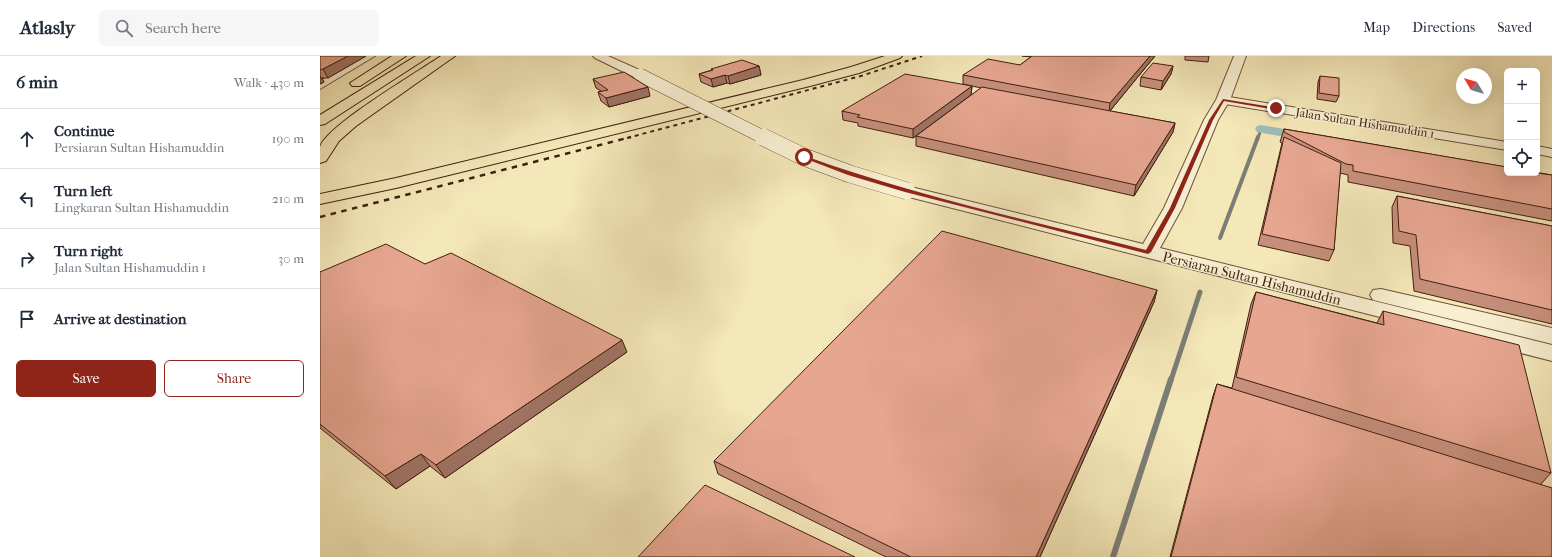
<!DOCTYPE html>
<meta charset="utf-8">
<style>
:root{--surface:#fff;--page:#f6f6f7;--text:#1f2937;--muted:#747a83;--line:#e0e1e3;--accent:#8f2418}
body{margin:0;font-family:"IM FELL French Canon",serif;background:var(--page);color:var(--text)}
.controls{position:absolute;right:12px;top:12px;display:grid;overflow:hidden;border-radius:6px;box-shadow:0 4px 16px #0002}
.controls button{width:36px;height:36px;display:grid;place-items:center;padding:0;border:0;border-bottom:1px solid var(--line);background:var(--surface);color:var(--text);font:20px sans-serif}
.compass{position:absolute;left:1136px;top:12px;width:36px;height:36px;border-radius:50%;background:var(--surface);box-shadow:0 4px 16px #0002;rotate:308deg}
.stop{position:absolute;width:12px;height:12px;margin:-9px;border:3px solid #8f2418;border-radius:50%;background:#fff}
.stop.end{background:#8f2418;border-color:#fff;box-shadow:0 1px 4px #0008}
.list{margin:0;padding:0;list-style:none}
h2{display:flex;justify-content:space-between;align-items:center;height:52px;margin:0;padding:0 16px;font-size:17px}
h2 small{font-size:13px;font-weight:400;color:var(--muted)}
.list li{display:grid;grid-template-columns:26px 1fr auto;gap:12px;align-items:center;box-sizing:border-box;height:60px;padding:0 16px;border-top:1px solid var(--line)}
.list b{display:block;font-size:15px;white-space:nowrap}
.list p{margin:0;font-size:13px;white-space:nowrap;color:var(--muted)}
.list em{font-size:13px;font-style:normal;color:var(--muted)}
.actions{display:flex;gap:8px;padding:12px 16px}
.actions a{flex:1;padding:9px 0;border:1px solid var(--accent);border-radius:6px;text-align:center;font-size:14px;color:var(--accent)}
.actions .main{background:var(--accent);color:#fff}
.icon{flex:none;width:22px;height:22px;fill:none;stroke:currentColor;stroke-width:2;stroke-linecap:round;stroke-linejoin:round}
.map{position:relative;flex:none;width:1232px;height:501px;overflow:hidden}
header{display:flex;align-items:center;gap:24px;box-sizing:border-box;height:56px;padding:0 20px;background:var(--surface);border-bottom:1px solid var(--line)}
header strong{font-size:19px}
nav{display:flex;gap:22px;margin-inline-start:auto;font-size:14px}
.search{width:280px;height:36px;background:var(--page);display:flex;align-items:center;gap:10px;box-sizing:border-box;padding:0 14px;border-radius:6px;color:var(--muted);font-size:15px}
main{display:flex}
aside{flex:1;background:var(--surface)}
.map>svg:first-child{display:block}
</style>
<header>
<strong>Atlasly</strong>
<div class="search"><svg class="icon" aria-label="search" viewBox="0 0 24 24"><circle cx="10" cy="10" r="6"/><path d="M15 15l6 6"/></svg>Search here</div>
<nav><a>Map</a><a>Directions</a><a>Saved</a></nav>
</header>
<main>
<aside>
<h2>6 min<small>Walk · 430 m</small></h2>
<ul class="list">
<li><svg class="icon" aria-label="ahead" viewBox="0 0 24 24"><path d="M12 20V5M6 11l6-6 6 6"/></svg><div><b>Continue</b><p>Persiaran Sultan Hishamuddin</p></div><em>190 m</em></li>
<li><svg class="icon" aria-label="left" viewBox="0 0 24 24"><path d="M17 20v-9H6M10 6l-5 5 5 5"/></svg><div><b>Turn left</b><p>Lingkaran Sultan Hishamuddin</p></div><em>210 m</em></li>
<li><svg class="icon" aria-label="right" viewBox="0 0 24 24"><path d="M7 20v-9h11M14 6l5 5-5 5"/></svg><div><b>Turn right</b><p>Jalan Sultan Hishamuddin 1</p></div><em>30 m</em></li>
<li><svg class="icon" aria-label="arrive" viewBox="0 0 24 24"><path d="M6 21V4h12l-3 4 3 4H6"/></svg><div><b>Arrive at destination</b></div></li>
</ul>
<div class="actions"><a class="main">Save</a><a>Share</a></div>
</aside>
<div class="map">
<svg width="1232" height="501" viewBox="0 0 1232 501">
<rect width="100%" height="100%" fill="#f4e7b8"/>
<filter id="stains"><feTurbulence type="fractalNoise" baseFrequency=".005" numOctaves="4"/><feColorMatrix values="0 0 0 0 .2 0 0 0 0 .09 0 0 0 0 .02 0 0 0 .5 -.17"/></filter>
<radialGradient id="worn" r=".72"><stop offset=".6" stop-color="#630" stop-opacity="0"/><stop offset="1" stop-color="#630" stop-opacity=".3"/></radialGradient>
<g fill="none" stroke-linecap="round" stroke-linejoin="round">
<path stroke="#7b7e76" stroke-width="3" d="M938,82L941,73"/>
<path stroke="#7b7e76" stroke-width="4" d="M900,182L938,81"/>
<path stroke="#7b7e76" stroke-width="5" d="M851,324L880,236"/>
<path stroke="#7b7e76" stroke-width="6" d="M793,501L851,323"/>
<path fill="#a1bdba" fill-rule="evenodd" d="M941,69L987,77L993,81L987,85L937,76L935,73L937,70Z"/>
<defs>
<path id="minor" d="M43,0H55L0,33V25Z
M903,40L1187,86V94L899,47L897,44L899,41Z
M1217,90L1232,93V101L1217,98Z"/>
<path id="tertiary" d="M273,0H288L324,16L326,19L324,22H316L275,2Z
M914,0H926L910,44L898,64L862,152L840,192L1232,289V305L581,139L578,135L581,131L587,130L823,188L844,152L884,64L896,44Z
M1061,233L1232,272V288L1053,244L1050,239L1053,234Z"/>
<path id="primary" d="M96,0H110L5,68L0,69V59Z
M121,0H135L36,70L19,85L6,105L0,107C0,102 0,96 0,91C6,70 99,15 121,0Z
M565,0H582L580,2L539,17L490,30L76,132L0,148V138L76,122L483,24L531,11Z"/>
<path id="motorway" d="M72,0H86L40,30H32L30,27Z"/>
</defs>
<use href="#minor" stroke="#6e513a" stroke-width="2"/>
<use href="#tertiary" stroke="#6e513a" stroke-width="2"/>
<use href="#primary" stroke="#411f10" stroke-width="2"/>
<use href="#motorway" stroke="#411f10" stroke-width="2"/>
<use href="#minor" fill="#f8efd1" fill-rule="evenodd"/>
<use href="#tertiary" fill="#f8efd1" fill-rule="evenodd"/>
<use href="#primary" fill="#f4e7b8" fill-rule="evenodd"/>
<use href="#motorway" fill="#f4e7b8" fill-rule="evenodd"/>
<path stroke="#411f10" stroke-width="2" stroke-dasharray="4 4" stroke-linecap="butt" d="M307,82L541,20L602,0"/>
<path stroke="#411f10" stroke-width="2.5" stroke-dasharray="5.5 5.5" stroke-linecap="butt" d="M0,161L311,81"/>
<defs>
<path id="tertiary-bridge-far1" d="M320,19L445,82"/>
<path id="tertiary-bridge" d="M443,81L484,101L530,118L587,135"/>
</defs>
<use href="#tertiary-bridge-far1" stroke="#6e513a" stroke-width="14" stroke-linecap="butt"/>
<use href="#tertiary-bridge" stroke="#6e513a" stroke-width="18" stroke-linecap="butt"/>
<use href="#tertiary-bridge-far1" stroke="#f8efd1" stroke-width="13"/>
<use href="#tertiary-bridge" stroke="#f8efd1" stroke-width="17"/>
</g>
<path fill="#c68f7c" stroke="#411f10" d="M0,0H46L8,22H2L4,26L0,28Z
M702,0H835L790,55L855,67L853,76L814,140L596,90V80L661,32L643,28V19L700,9L711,1Z
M865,0H889L888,6L865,4Z
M439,10L441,19L410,28L407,27L393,31L381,26L379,18L392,14L391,13Z
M853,10L851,18L841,34L820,30L821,21Z
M1000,20L1019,40L1016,46L997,43L998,26Z
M273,23L330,40L289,51L281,45L278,36L281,35L276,32Z
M652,30L651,39L593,82L538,70V67L523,64L522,55Z
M964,73L1232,119V165L1028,126V119L1020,117L1014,194L1009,205L938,189L962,87L960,86Z
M1077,140L1232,170V268L1094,235L1090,190L1073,187L1072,151Z
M105,208L307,296L125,422L110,410L76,433L0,372V216Z
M837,234L834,246L720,501H566L398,418L394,405Z
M936,236L1057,267L1063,255L1231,417L1221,428L1232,501H850L893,340L897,328L912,332L931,248Z"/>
<path fill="#a17465" stroke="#411f10" d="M28,0H46L8,22L3,13Z
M830,0H835L789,56L790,47Z
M439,10L441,19L410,28L408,20Z
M853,10L851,18L841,34L843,25Z
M405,19L407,27L393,31L391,23Z
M0,20L4,26L0,28Z
M652,30L651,39L593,82V73Z
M328,31L330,40L289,51L286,42Z
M855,67L853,76L814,140L816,129Z
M837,234L834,246L720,501H716Z
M302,284L307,296L125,422L116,409Z
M101,398L110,410L76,433L65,420Z"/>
<path fill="#e6a690" stroke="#411f10" d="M0,0H28L3,13L0,14Z
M712,0H830L790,47L643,19L668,3L700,9Z
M422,4L439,10L408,20L405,19L391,23L379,18L393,14L391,13Z
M833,7L853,10L843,25L821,21Z
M304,16L328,31L286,42L278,36L288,34L273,23Z
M585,18L652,30L593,73L537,61L540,59L522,55Z
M1000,20L1019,22V40L999,37Z
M662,31L855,67L816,129L596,80Z
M964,73L1187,111V117H1217L1232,119V153L1033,115V109L1026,108L964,76Z
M964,81L1021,107L1014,194L942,178Z
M1077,140L1232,170V254L1100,223L1096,179L1079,175Z
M622,175L837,234L716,501H591L394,405Z
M66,188L105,208L131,197L302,284L116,409L101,398L65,420L0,368V216Z
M936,236L1064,269L1063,255L1199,289L1231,417L916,321Z
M897,328L1232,432V501H851Z
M385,429L535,501H318Z"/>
<path fill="#8f2418" d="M903,43L958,52L956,54L904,45L893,64L855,152L831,196L828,198L585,136L528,119L481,101L485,100C596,140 712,165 826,194L850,152L889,64Z"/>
<g text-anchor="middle" stroke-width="3" stroke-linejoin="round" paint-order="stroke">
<g font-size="12" fill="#411f10" stroke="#f8efd1">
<text transform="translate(1045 67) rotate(9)" y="4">Jalan Sultan Hishamuddin 1</text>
</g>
<g font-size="14" fill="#411f10" stroke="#f8efd1">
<text transform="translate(932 222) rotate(14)" y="5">Persiaran Sultan Hishamuddin</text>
</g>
</g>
<rect width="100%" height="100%" filter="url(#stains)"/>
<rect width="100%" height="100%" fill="url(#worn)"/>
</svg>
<div class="controls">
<button>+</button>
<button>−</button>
<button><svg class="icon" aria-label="locate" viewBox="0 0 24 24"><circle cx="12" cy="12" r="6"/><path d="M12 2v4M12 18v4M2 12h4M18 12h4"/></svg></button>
</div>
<svg class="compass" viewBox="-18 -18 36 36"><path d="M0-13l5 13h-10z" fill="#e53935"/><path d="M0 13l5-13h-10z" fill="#747a83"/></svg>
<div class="stop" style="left:484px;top:101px"></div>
<div class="stop end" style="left:956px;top:52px"></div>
</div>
</main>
